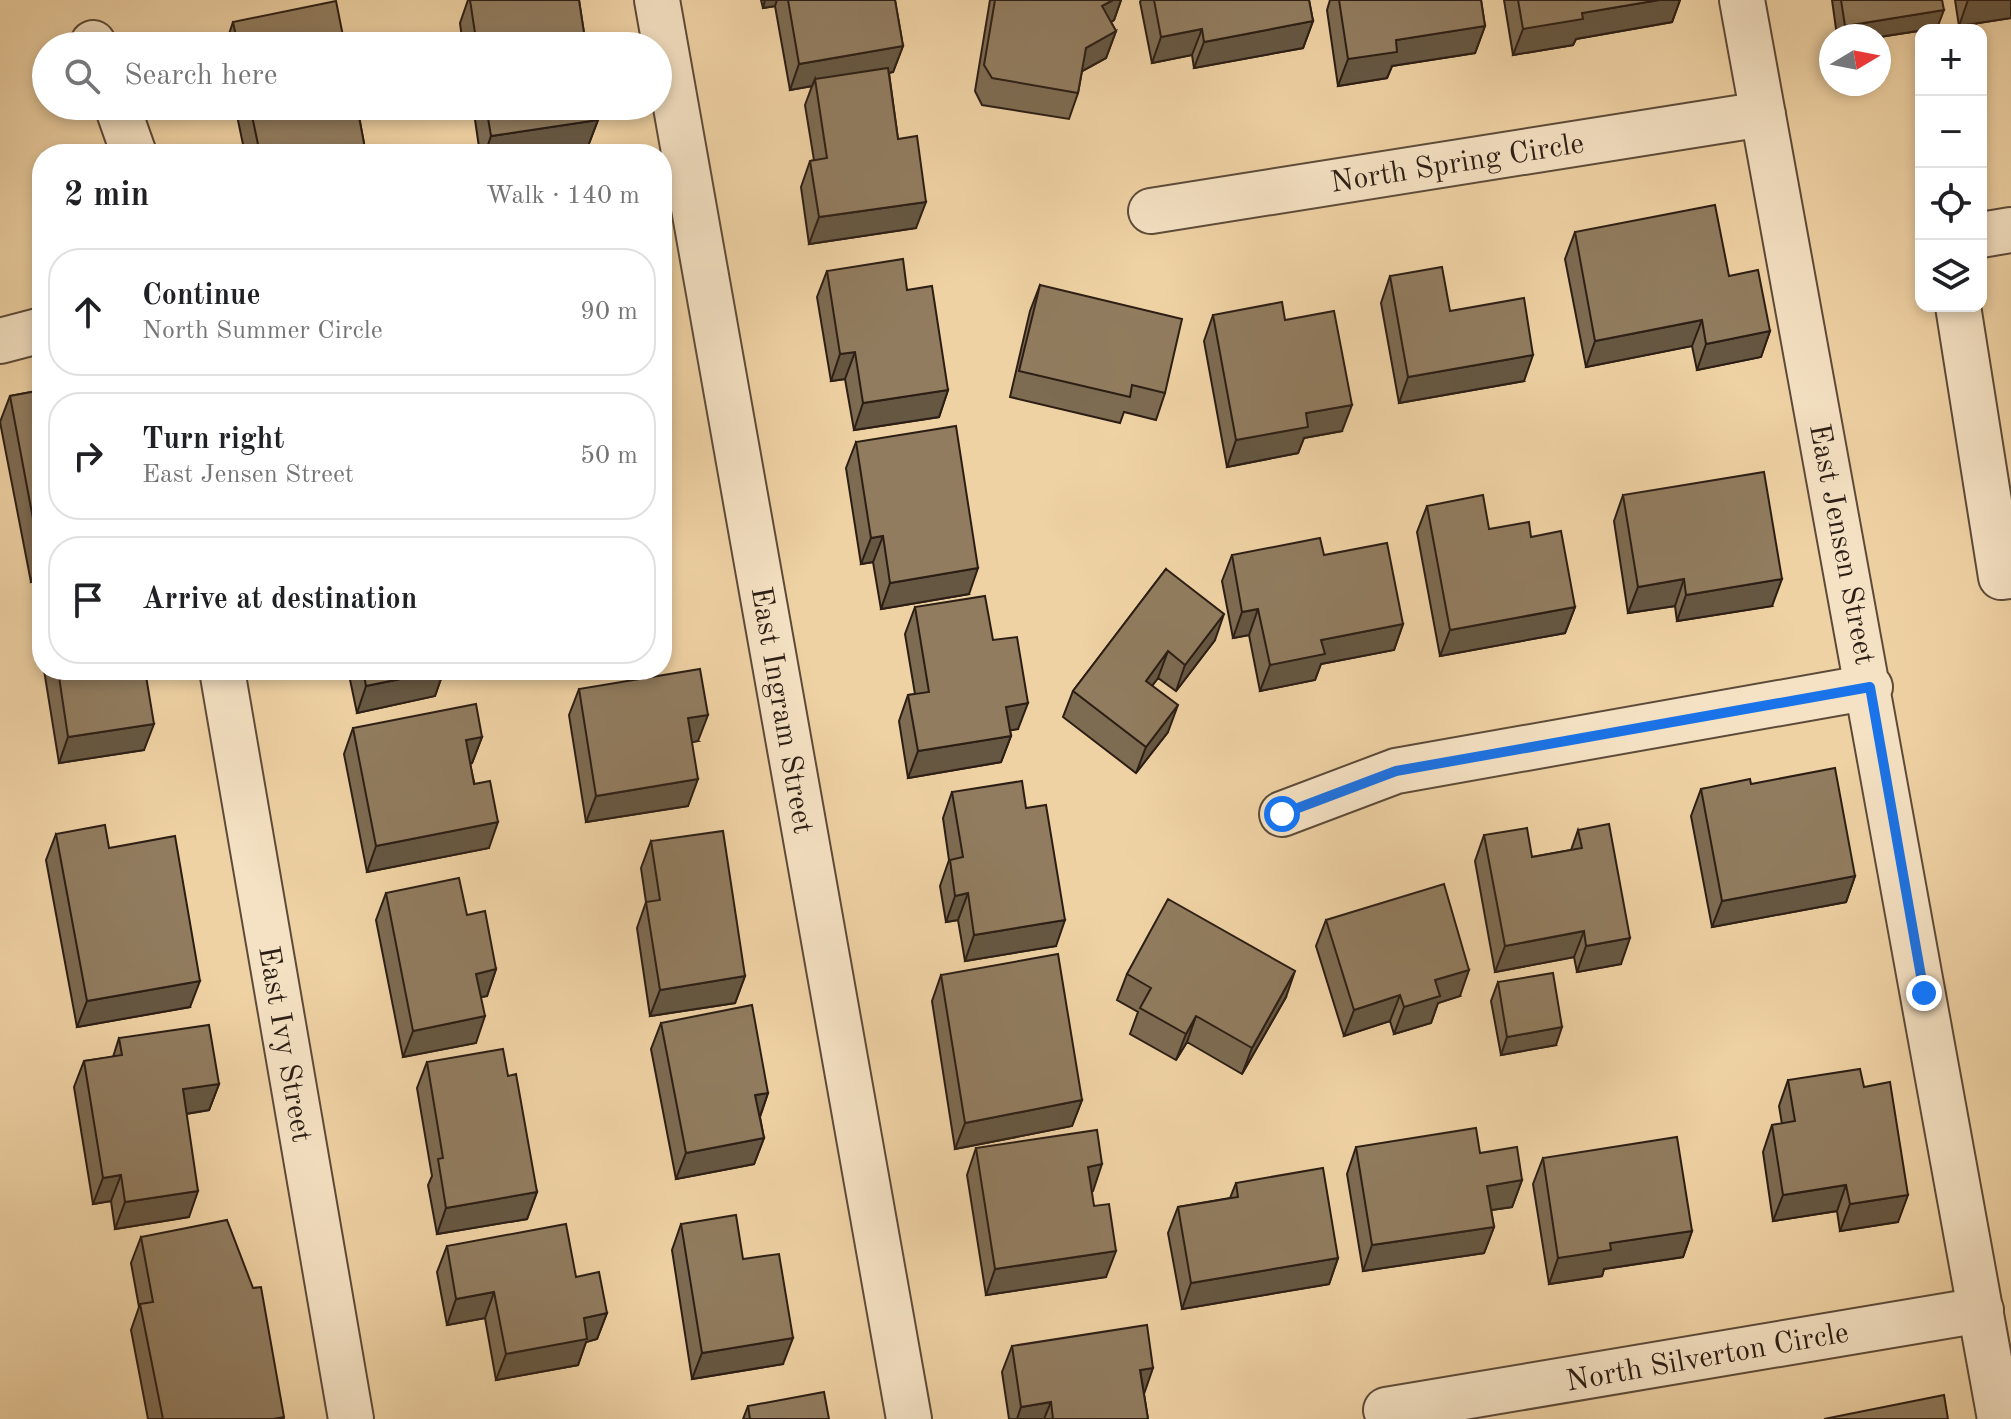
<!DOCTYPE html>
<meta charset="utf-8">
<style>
:root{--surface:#fff;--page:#f2f2f2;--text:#202124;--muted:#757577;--line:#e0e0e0}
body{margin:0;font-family:"Old Standard TT",serif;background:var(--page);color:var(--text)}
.controls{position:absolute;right:24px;top:24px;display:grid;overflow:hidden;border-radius:16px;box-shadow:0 4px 12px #0003}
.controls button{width:72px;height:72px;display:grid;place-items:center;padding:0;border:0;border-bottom:2px solid var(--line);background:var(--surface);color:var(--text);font:40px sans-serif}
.compass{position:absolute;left:1819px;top:24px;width:72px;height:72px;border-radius:50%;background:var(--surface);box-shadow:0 4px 12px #0003;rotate:80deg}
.stop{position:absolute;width:24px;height:24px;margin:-18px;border:6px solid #1a73e8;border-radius:50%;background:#fff}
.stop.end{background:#1a73e8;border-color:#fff;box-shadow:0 2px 8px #0008}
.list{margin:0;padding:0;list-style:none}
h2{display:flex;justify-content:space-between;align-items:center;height:104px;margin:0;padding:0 32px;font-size:34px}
h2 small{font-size:26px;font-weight:400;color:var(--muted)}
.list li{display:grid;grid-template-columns:52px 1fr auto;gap:24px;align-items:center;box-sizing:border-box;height:128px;margin:0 16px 16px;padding:0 16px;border:2px solid var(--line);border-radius:32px}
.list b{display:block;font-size:30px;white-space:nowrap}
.list p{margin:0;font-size:26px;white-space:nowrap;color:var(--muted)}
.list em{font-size:26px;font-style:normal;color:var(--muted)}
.icon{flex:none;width:44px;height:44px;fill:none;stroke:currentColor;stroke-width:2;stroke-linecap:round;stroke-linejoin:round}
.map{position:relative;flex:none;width:2011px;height:1419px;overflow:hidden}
.search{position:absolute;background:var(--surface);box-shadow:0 4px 12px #0003;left:32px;top:32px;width:640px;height:88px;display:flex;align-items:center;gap:20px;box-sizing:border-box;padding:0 28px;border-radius:44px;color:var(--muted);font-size:30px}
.panel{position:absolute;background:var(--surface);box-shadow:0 4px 12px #0003;left:32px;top:144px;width:640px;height:536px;border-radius:32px}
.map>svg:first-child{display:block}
</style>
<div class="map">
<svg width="2011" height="1419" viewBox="0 0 2011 1419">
<rect width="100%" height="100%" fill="#efd2a4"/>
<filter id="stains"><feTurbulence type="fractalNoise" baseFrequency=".0025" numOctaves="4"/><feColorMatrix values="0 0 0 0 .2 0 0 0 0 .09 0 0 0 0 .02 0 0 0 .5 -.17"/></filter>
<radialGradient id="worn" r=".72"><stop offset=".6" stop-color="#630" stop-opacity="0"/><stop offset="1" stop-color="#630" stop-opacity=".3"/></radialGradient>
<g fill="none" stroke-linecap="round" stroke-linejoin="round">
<defs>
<path id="minor" d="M657,0L909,1419
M1742,0L2000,1419
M93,43L94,46
M117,106L134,154
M1151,211L1763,114
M1981,235L2011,230
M1958,306L2001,577L2011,576
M0,341L42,330
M222,670L351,1419
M1282,814L1396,771L1870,687
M1386,1410L1981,1310"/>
</defs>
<use href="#minor" stroke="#5d4b39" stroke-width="48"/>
<use href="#minor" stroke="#f5e2c4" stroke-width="44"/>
</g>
<path fill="#7d6b52" stroke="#2c1e15" stroke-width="2" d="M468,0H579L586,46H463L460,23Z
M761,0H895L903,46L893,72L889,73L898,139L916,228L809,244L801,187L810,161L814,160L805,105L812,86L790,90L775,6L763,8Z
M990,0H1121L1114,20L1111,22L1116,31L1106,58L1082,71L1078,93L1069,119L982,105L975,91Z
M1141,0H1309L1313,21L1303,48L1194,68L1192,55L1152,63L1140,2Z
M1330,0H1481L1485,26L1475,53L1392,66L1387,78L1338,86L1327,10Z
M1504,0H1680L1672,22L1576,39L1573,45L1513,55Z
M1832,0H1942L1937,28L1879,37V36H1837Z
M1955,0H2011V18L1959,26Z
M233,22L345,46H225Z
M235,106H357L366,154H245Z
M473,106H596L598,120L588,146L538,154H480Z
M1575,232L1729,276L1770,331L1761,357L1697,370L1692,346L1586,367L1565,259Z
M827,271L907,290L948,390L939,417L854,430L845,379L831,381L817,297Z
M1390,276L1450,311L1524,381L1399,403L1381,303Z
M1040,285L1165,393L1156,420L1124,412L1120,423L1010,397L1030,311Z
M1213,315L1285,320L1342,431L1304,438L1298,453L1227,467L1204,341Z
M42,390V580L31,582L0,422L10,396Z
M856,442L969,594L881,609L873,562L861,564L846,468Z
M1623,495L1772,606L1677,621L1675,606L1628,613L1614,521Z
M1427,506L1489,529L1531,537L1575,607L1565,633L1440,656L1417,532Z
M1232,555H1324L1403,624L1394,650L1321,664L1315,680L1260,691L1249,635L1233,638L1222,581Z
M1166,569L1215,640L1176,691L1158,678L1152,686L1168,732L1136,773L1063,717L1073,691Z
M915,607L993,640L1018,729L1010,730L1011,736L1001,762L908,778L899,721L908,695L915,694L905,634Z
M44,670H145L144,750L59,763Z
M348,670H444L435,696L357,713Z
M579,689L698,741L692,742L688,806L586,822L569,715Z
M353,728L482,737L472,763L470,764L489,848L367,872L344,754Z
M1751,784L1855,876L1846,902L1712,927L1691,816L1701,789Z
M952,792L1026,808L1056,946L965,961L958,920L946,922L940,886L949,860L943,818Z
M1578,830L1621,964L1577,972L1574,957L1495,972L1475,861L1484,835L1532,857L1571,850Z
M56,834L190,1007L77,1027L46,860Z
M651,841L745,976L735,1003L650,1016L637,928L646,902L641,868Z
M386,893L467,915L496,969L487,996L481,997L476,1043L403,1057L376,920Z
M1326,920L1460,996L1438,1003L1431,1023L1394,1034L1390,1021L1344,1036L1316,946Z
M1127,974L1286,997L1242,1074L1187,1042L1176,1060L1130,1034L1138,1012L1117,1000Z
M941,975L1082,1100L1072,1126L955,1149L932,1001Z
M1498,982L1556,1045L1501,1055L1491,1001Z
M661,1023L768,1093L760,1117L764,1138L754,1164L676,1179L651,1049Z
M119,1038L219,1084L209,1110L186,1114L189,1217L115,1229L111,1201L93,1204L74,1087L84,1061L113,1057Z
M427,1062L508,1076L537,1192L527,1219L437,1234L428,1185L432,1176L417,1088Z
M1788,1080L1864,1087L1898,1222L1840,1231L1837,1211L1773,1221L1763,1152L1772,1125L1782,1124L1779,1106Z
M1356,1147L1480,1153L1522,1180L1512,1207L1491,1210L1494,1227L1484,1253L1363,1271L1347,1174Z
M976,1148L1093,1191H1091L1106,1277L986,1295L967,1175Z
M1543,1158L1692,1231L1683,1257L1604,1269L1602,1276L1549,1284L1533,1184Z
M1236,1183L1338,1258L1329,1284L1182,1309L1168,1233L1178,1207L1230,1198Z
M681,1224L743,1259L783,1364L692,1379L672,1250Z
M141,1237L284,1419H148L131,1330L139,1307L131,1263Z
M447,1246L576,1277L607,1313L597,1339L586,1342L578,1365L496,1380L485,1318L447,1325L437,1272Z
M1012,1346L1144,1394L1148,1419H1009L1002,1372Z
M748,1406L829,1419H743Z"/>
<path fill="#665742" stroke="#2c1e15" stroke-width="2" d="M765,0H777L775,6L763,8Z
M1113,0H1121L1114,20L1093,33L1102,6Z
M1659,0H1680L1672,22L1576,39L1573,45L1513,55L1523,29L1582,13Z
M1968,0H2011V18L1959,26Z
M1944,10L1937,28L1879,37V36H1841L1845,26Z
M1313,21L1303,48L1194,68L1204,42Z
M1485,26L1475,53L1392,66L1387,78L1338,86L1348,59L1396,40Z
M1202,29L1192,55L1152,63L1161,37Z
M1116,31L1106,58L1077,74L1086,48Z
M903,46L893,72L816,85L815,79L812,86L790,90L799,64Z
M598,120L588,146L538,154H485L491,136Z
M926,202L916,228L809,244L819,217Z
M1702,320L1692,346L1586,367L1595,341Z
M1770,331L1761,357L1697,370L1706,344Z
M855,352L845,379L831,381L840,354Z
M1533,355L1524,381L1399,403L1408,377Z
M948,390L939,417L854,430L863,403Z
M1352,405L1342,431L1304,438L1298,453L1227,467L1236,440L1306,413Z
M668,518L662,535V520Z
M883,536L873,562L861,564L871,538Z
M42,555V580L31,582L40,556Z
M978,568L969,594L881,609L890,583Z
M1684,579L1675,606L1628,613L1638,587Z
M1782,579L1772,606L1677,621L1686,595Z
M1575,607L1565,633L1440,656L1450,630Z
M1258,609L1249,635L1233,638L1242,612Z
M1224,614L1215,640L1176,691L1185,665Z
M1403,624L1394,650L1321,664L1315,680L1260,691L1270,665L1321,640Z
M1168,651L1158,678L1136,707L1146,681Z
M444,670L435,696L357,713L366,686Z
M1028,703L1018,729L996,733L1006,707Z
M1178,705L1168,732L1136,773L1146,747Z
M708,715L698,741L678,745L688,718Z
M154,724L144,750L59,763L68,737Z
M1011,736L1001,762L908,778L918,751Z
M482,737L472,763L456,766L466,740Z
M698,779L688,806L586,822L596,796Z
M498,822L489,848L367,872L376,846Z
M1855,876L1846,902L1712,927L1722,901Z
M968,893L958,920L946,922L955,896Z
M1065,920L1056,946L965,961L974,935Z
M1584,931L1574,957L1495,972L1505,946Z
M1630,938L1621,964L1577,972L1586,946Z
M496,969L487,996L466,1000L476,974Z
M1469,970L1460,996L1438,1003L1431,1023L1394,1034L1404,1007L1435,980Z
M1295,971L1286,997L1242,1074L1252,1048Z
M745,976L735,1003L650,1016L660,990Z
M200,981L190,1007L77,1027L87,1001Z
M1400,995L1390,1021L1344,1036L1354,1010Z
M485,1016L476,1043L403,1057L413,1031Z
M1196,1016L1187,1042L1176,1060L1186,1034Z
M1562,1027L1556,1045L1501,1055L1507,1037Z
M219,1084L209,1110L173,1116L183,1089Z
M768,1093L759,1119L755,1095Z
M1082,1100L1072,1126L955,1149L965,1123Z
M764,1138L754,1164L676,1179L686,1153Z
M1102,1164L1093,1191L1078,1193L1088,1167Z
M121,1175L111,1201L93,1204L103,1178Z
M1522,1180L1512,1207L1478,1212L1487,1186Z
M1846,1185L1837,1211L1773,1221L1783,1195Z
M198,1191L189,1217L115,1229L125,1202Z
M537,1192L527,1219L437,1234L446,1208Z
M1908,1195L1898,1222L1840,1231L1850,1204Z
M1494,1227L1484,1253L1363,1271L1372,1245Z
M1692,1231L1683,1257L1604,1269L1602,1276L1549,1284L1558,1258L1610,1243Z
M1116,1251L1106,1277L986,1295L995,1269Z
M1338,1258L1329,1284L1182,1309L1191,1283Z
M494,1292L485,1318L447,1325L456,1299Z
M607,1313L597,1339L586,1342L578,1365L496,1380L506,1354L584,1318Z
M793,1338L783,1364L692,1379L702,1353Z
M1153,1368L1144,1394L1140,1370Z
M1051,1402L1044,1419H1017L1021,1407Z"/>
<path fill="#917c5f" stroke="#2c1e15" stroke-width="2" d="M470,0H579L586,46H477Z
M788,0H895L903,46L799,64Z
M995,0H1113L1102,6L1116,31L1086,48L1078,93L992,78L984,65Z
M1154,0H1309L1313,21L1204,42L1202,29L1161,37Z
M1339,0H1481L1485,26L1396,40L1397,52L1348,59Z
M1518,0H1659L1582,13L1583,19L1523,29Z
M1841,0H1942L1944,10L1845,26Z
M336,1L345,46H238L233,22Z
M888,68L898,139L917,136L926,202L819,217L810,161L827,158L815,79Z
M250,106H357L366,154H260Z
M486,106H596L598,120L491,136Z
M1715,205L1729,276L1758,270L1770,331L1706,344L1702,320L1595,341L1575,232Z
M903,259L907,290L932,286L948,390L863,403L855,352L840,354L827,271Z
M1442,267L1450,311L1524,298L1533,355L1408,377L1390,276Z
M1040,285L1182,319L1165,393L1132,385L1130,397L1019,371Z
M1282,302L1285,320L1334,311L1352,405L1306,413L1308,427L1236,440L1213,315Z
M42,390V555L40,556L10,396Z
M956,426L978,568L890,583L883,536L871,538L856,442Z
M1764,472L1782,579L1686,595L1684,579L1638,587L1623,495Z
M662,488L668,518L662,520Z
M1483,495L1489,529L1529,522L1531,537L1561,531L1575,607L1450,630L1427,506Z
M1320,538L1324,555L1387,543L1403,624L1321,640L1325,654L1270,665L1258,609L1242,612L1232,555Z
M1166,569L1224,614L1185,665L1168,651L1146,681L1178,705L1146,747L1073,691Z
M985,596L993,640L1017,637L1028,703L1006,707L1011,736L918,751L908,695L929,692L915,607Z
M700,669L708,715L688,718L698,779L596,796L579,689Z
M58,670H145L154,724L68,737Z
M363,670H444L366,686Z
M476,704L482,737L466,740L474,784L490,781L498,822L376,846L353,728Z
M1835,768L1855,876L1722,901L1701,789L1750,779L1751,784Z
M1022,781L1026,808L1046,805L1065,920L974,935L968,893L955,896L950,860L963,857L952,792Z
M1609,824L1630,938L1586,946L1584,931L1505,946L1484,835L1527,828L1532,857L1582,848L1578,830Z
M105,825L109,848L175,836L200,981L87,1001L56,834Z
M723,831L745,976L660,990L646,902L660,900L651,841Z
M459,878L467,915L485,911L496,969L476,974L485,1016L413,1031L386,893Z
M1444,884L1469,970L1435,980L1440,996L1404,1007L1400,995L1354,1010L1326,920Z
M1168,899L1295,971L1252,1048L1196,1016L1186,1034L1140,1008L1151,988L1127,974Z
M1058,954L1082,1100L965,1123L941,975Z
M1553,973L1562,1027L1507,1037L1498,982Z
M752,1005L768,1093L755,1095L764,1138L686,1153L661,1023Z
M209,1025L219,1084L183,1089L198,1191L125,1202L121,1175L103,1178L84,1061L122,1055L119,1038Z
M503,1049L508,1076L516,1074L537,1192L446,1208L438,1159L443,1158L427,1062Z
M1860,1069L1864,1087L1890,1082L1908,1195L1850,1204L1846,1185L1783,1195L1772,1125L1795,1121L1788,1080Z
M1476,1128L1480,1153L1517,1147L1522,1180L1487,1186L1494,1227L1372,1245L1356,1147Z
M1097,1130L1102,1164L1088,1167L1094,1206L1109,1204L1116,1251L995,1269L976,1148Z
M1677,1137L1692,1231L1610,1243L1611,1250L1558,1258L1543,1158Z
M1323,1168L1338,1258L1191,1283L1178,1207L1238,1197L1236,1183Z
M736,1215L743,1259L779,1254L793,1338L702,1353L681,1224Z
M227,1220L253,1288L261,1287L284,1417L273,1419H163L140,1304L153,1302L141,1237Z
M566,1224L576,1277L599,1272L607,1313L584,1318L587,1339L506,1354L494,1292L456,1299L447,1246Z
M1147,1325L1153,1368L1140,1370L1148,1419H1053L1051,1402L1021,1407L1012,1346Z
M824,1392L829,1419H750L748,1406Z
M1944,1395L1948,1419H1824Z"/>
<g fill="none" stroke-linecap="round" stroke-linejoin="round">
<path stroke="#1a73e8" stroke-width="10" d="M1282,814L1396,771L1870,687L1924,993"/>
</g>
<g text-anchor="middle" stroke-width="8" stroke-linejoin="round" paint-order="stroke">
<g font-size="30" fill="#2c1e15" stroke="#f5e2c4">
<text transform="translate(1457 162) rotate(-9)" y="10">North Spring Circle</text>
<text transform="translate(1843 544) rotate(79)" y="10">East Jensen Street</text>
<text transform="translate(783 710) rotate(80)" y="10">East Ingram Street</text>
<text transform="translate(286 1044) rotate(80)" y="10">East Ivy Street</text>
<text transform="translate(1707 1356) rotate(-10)" y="10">North Silverton Circle</text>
</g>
</g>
<rect width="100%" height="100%" filter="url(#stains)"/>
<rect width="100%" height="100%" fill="url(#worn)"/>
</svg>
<div class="controls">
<button>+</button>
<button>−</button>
<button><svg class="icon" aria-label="locate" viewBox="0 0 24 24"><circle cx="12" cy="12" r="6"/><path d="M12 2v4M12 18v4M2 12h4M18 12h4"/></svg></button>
<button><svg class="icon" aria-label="layers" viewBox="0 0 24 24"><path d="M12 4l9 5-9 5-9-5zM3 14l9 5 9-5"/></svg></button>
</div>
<svg class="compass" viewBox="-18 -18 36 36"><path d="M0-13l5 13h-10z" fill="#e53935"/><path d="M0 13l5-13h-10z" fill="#757577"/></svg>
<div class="stop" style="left:1282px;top:814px"></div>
<div class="stop end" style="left:1924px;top:993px"></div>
<div class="search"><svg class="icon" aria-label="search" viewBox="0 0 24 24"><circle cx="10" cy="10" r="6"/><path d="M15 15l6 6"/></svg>Search here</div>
<section class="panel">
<h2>2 min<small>Walk · 140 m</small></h2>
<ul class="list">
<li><svg class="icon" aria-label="ahead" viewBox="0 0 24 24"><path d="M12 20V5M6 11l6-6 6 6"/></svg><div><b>Continue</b><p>North Summer Circle</p></div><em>90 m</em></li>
<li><svg class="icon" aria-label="right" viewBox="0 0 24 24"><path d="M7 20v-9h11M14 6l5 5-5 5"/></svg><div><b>Turn right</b><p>East Jensen Street</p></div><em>50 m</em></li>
<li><svg class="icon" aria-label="arrive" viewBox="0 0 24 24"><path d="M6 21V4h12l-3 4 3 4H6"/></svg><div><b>Arrive at destination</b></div></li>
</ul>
</section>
</div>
